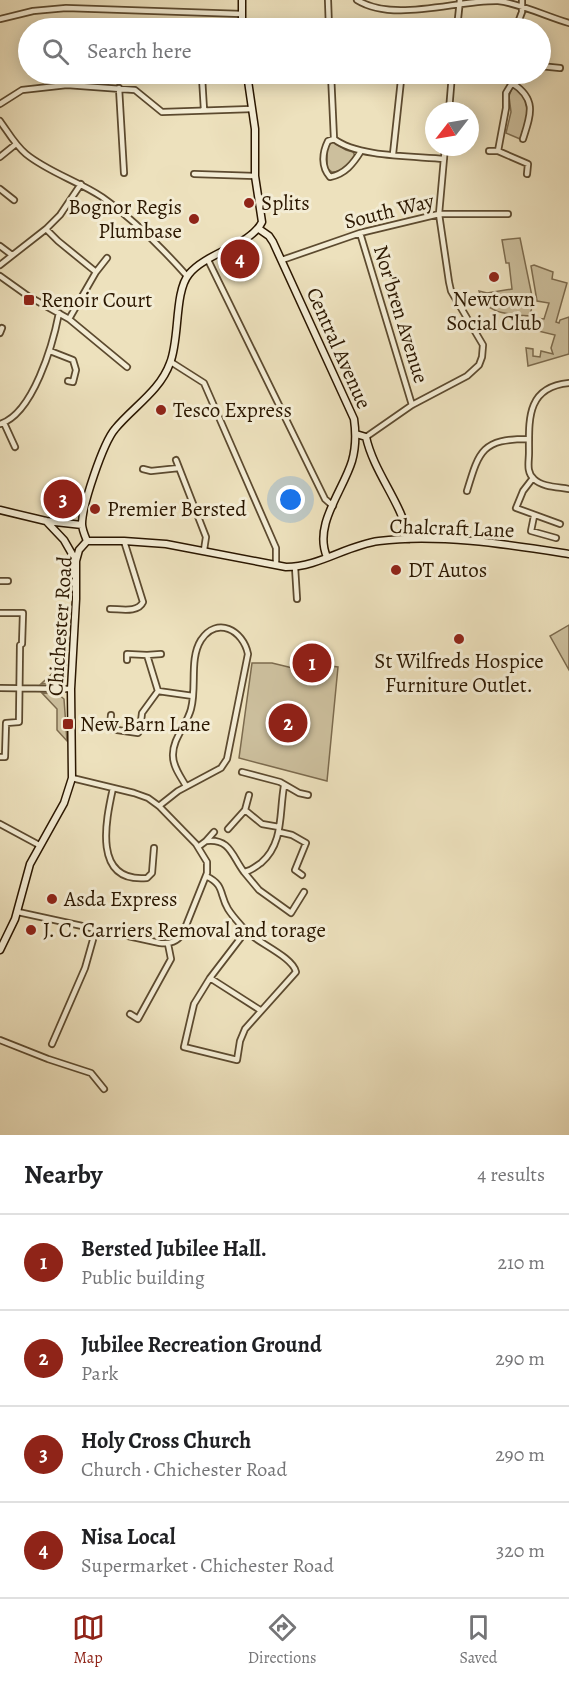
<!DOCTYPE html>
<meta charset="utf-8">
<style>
:root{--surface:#fff;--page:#f2f2f2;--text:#202124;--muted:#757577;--line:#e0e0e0;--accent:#8f2418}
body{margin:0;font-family:Alegreya,serif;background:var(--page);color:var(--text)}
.compass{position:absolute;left:425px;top:102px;width:54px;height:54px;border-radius:50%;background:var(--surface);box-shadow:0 3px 15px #0003;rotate:239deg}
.you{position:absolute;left:291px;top:500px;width:21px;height:21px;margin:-15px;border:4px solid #fff;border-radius:50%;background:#1a73e8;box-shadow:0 0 0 9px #1a73e833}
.badge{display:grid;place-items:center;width:39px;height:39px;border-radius:50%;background:var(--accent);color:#fff;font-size:20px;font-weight:700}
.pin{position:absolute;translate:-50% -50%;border:3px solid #fff;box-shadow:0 2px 6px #0006}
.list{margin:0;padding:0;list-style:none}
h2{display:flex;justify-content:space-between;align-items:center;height:78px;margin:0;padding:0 24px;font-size:26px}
h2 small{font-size:20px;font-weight:400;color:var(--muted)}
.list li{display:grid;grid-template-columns:39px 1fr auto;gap:18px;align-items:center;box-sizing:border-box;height:96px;padding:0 24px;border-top:2px solid var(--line)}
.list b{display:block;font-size:22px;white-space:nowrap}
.list p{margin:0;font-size:20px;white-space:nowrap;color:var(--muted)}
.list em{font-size:20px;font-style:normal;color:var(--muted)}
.icon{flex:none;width:33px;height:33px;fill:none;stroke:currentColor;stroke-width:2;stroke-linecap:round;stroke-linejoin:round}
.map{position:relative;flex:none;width:569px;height:1135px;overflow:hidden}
.search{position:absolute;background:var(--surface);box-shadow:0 3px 15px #0003;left:18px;right:18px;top:18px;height:66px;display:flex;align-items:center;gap:15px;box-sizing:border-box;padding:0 21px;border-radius:33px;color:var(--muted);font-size:22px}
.sheet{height:462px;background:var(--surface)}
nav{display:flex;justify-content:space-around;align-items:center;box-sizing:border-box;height:84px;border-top:2px solid var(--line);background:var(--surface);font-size:16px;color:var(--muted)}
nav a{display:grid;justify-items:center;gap:3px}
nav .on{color:var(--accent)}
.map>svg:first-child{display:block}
</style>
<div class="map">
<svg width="569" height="1135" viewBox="0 0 569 1135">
<rect width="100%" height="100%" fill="#ede1bd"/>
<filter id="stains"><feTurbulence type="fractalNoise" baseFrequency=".00333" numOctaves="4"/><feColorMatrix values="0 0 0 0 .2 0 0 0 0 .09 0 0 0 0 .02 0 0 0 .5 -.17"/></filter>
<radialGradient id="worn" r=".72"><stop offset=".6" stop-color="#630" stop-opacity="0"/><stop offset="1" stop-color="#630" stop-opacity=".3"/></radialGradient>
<path fill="#ccbf9d" stroke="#7c6b4e" stroke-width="1.5" d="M515,87L521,90C531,111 527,118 520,139L506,133L511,112L509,96L512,88Z
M333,142L346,150L353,152L355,156C350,166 342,172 332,172L327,168V146Z
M520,238L533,301L530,316C510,314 484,315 479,291L487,293L512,289L509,263H506L502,240Z
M534,265L553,272L552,279L567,283L556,322L559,323L560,320L569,317V354L528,366L526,348L533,349V356L540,357L541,351L553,354L551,348L555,335L534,330L536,318L544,319L549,303L537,301L531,266Z
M569,625V670L550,636Z
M68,634L65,677L58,683L41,684L57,669L56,647Z
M252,663H272L326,676L328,671L330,672L331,666L338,667L327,781L239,758Z
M42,693L58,694L64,699L67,741L57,730V709Z"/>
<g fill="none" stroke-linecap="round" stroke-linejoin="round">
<defs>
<path id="street" d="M328,0L329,28
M357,0C394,23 456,0 498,1C519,3 548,17 569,23
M0,19L33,11L66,8L242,14
M457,28L460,0
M516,28L522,12V0
M540,66L560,68
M331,74L334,139C357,157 413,156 444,159
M513,74L512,83L506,93V108L498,151L528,164L527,174
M191,75L202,77L204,110
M512,83C537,99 531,114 523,139
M119,88L124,173
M0,104L22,90L67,85L135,90L162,112L252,109
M449,111L452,74
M0,121C8,132 15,145 26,154C48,172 78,181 102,197C133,219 162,248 187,276
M334,139L328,141C322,153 321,167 330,177C345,174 353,164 361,151
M489,151H498
M393,154L401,80
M0,157L16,144
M194,174L255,176
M0,189L14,200
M46,229L58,241L96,272L69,319
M360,233L412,405
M0,246L12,255
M208,260L325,499L333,506
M282,260L360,233L439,214H508
M0,265L46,229L60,215L81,184
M96,272L107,258
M0,276L28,296L69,319L127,367
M0,333L2,328
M50,351L73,360L76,370L73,382L68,381
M171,362L204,383L276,548V565
M569,383C526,387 529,420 529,453C529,462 526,472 534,479C542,487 558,487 569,489
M4,423L15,447
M0,424C33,414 53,344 59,313
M366,437L412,405L467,376L479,365L482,357L483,345L451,291L449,282L439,214L445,147
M176,460L206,537L204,550
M143,469L151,471L179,468
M533,478L523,491L516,508L560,524
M467,491C479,451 482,439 528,439
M534,516L531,531L556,538
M295,567L297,599
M0,581H8
M110,609C121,609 138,613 143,602L124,541
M0,613H23L22,644L20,645L19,722L6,723L5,757H0
M147,655L158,691L193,696
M127,660V654L147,655L161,654
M0,688L71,689
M111,715L110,729L138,733L140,730L142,713L158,691
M242,772L280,782L299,793L308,795
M113,788C106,820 92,883 147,878L152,873L154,848
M159,806L178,791L221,768L227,759L248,654C243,630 217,616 201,640C189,659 197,687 191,709C187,725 172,739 173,756C173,767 181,777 186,786
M245,810L249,795
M0,824L39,845
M228,829L245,810L262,824L279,827
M279,832L292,835L306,843L295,870L302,875
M206,841C230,838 232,856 244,872C251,871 255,867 261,863C284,843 279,814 284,786
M198,847L206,841L214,832
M244,872L259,890L291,913L304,892
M206,876C225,885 219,894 228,909C233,917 240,924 246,931C258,943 293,957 296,972L245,1029L240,1041L237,1060L184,1047L194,1004L210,978L246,931
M18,912L160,943C170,944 177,942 183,933L207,873V862L196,844L159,806L148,798L134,793L72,778
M210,978L260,1010
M130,1014L138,1019L171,959L168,944
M0,1040L48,1059L91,1073L104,1089
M52,1044L85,968L96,929"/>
<path id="secondary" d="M242,28V0
M259,229L269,236L273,242L354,419C356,433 356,447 352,461C343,491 313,525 327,557
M356,434L366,437C374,473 402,503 409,539
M0,510L46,521L82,525
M46,521L64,540L76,561
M87,541C85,536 82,529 82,524C82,506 103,443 115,429C133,407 160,391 170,363C180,339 174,292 189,274C207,252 250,246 262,222L255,176V129L247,74
M87,541H124L166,544L286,567C319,567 347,545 379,541C438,533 511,545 569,554
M0,950L15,919L30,864L64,803L72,778L71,689L76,599V561L79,550L87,541"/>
</defs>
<use href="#street" stroke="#5c4a2f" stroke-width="8"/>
<use href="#secondary" stroke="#2b1700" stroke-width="9"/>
<use href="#street" stroke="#f3ecd4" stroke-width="4.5"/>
<use href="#secondary" stroke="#f3ecd4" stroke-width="6"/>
</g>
<g fill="#8f2418" stroke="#f3ecd4" stroke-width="2">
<circle cx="249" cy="203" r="6"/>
<circle cx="194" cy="219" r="6"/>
<circle cx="494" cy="277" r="6"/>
<rect x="23" y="294" width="12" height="12" rx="3"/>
<circle cx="161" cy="410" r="6"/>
<circle cx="95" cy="509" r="6"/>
<circle cx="396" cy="570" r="6"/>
<circle cx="459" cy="639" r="6"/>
<rect x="62" y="718" width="12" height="12" rx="3"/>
<circle cx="52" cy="899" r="6"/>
<circle cx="31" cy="930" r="6"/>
</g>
<g text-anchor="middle" stroke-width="6" stroke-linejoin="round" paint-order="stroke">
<g font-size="21" fill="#2b1700" stroke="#f3ecd4" text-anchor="start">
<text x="261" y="210">Splits</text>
<text x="182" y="214" text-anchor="end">Bognor Regis<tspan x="182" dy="24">Plumbase</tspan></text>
<text x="494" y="306" text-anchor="middle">Newtown<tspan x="494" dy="24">Social Club</tspan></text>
<text x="41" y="307">Renoir Court</text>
<text x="173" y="417">Tesco Express</text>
<text x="107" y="516">Premier Bersted</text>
<text x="408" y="577">DT Autos</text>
<text x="459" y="668" text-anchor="middle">St Wilfreds Hospice<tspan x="459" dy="24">Furniture Outlet.</tspan></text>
<text x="80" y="731">New Barn Lane</text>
<text x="64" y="906">Asda Express</text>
<text x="43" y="937">J. C. Carriers Removal and torage</text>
</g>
<g font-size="21" fill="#2b1700" stroke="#f3ecd4">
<text transform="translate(389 211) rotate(-14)" y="7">South Way</text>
<text transform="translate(401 314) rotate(73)" y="7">Nor'bren Avenue</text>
<text transform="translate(339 348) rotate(66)" y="7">Central Avenue</text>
<text transform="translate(452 528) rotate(2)" y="7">Chalcraft Lane</text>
<text transform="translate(60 626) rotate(-86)" y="7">Chichester Road</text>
</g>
</g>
<rect width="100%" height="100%" filter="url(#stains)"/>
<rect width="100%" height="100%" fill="url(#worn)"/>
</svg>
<svg class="compass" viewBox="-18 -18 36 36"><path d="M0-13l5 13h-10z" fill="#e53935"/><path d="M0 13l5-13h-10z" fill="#757577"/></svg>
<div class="you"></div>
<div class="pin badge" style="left:312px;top:663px">1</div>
<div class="pin badge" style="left:288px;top:723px">2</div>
<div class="pin badge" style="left:63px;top:499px">3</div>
<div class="pin badge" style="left:240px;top:259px">4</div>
<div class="search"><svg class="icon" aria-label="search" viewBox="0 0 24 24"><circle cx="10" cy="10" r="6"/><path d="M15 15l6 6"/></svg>Search here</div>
</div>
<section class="sheet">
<h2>Nearby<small>4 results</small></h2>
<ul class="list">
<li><span class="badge">1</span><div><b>Bersted Jubilee Hall.</b><p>Public building</p></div><em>210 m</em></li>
<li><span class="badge">2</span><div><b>Jubilee Recreation Ground</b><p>Park</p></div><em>290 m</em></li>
<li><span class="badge">3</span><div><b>Holy Cross Church</b><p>Church · Chichester Road</p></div><em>290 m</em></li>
<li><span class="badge">4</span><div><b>Nisa Local</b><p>Supermarket · Chichester Road</p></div><em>320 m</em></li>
</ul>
</section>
<nav>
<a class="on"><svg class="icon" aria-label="map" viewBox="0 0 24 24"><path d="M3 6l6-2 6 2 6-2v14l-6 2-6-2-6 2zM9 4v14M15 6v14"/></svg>Map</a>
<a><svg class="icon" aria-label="directions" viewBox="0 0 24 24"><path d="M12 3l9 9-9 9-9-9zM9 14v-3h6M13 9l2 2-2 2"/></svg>Directions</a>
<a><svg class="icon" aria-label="saved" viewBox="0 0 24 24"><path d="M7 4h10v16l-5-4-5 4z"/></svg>Saved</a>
</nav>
